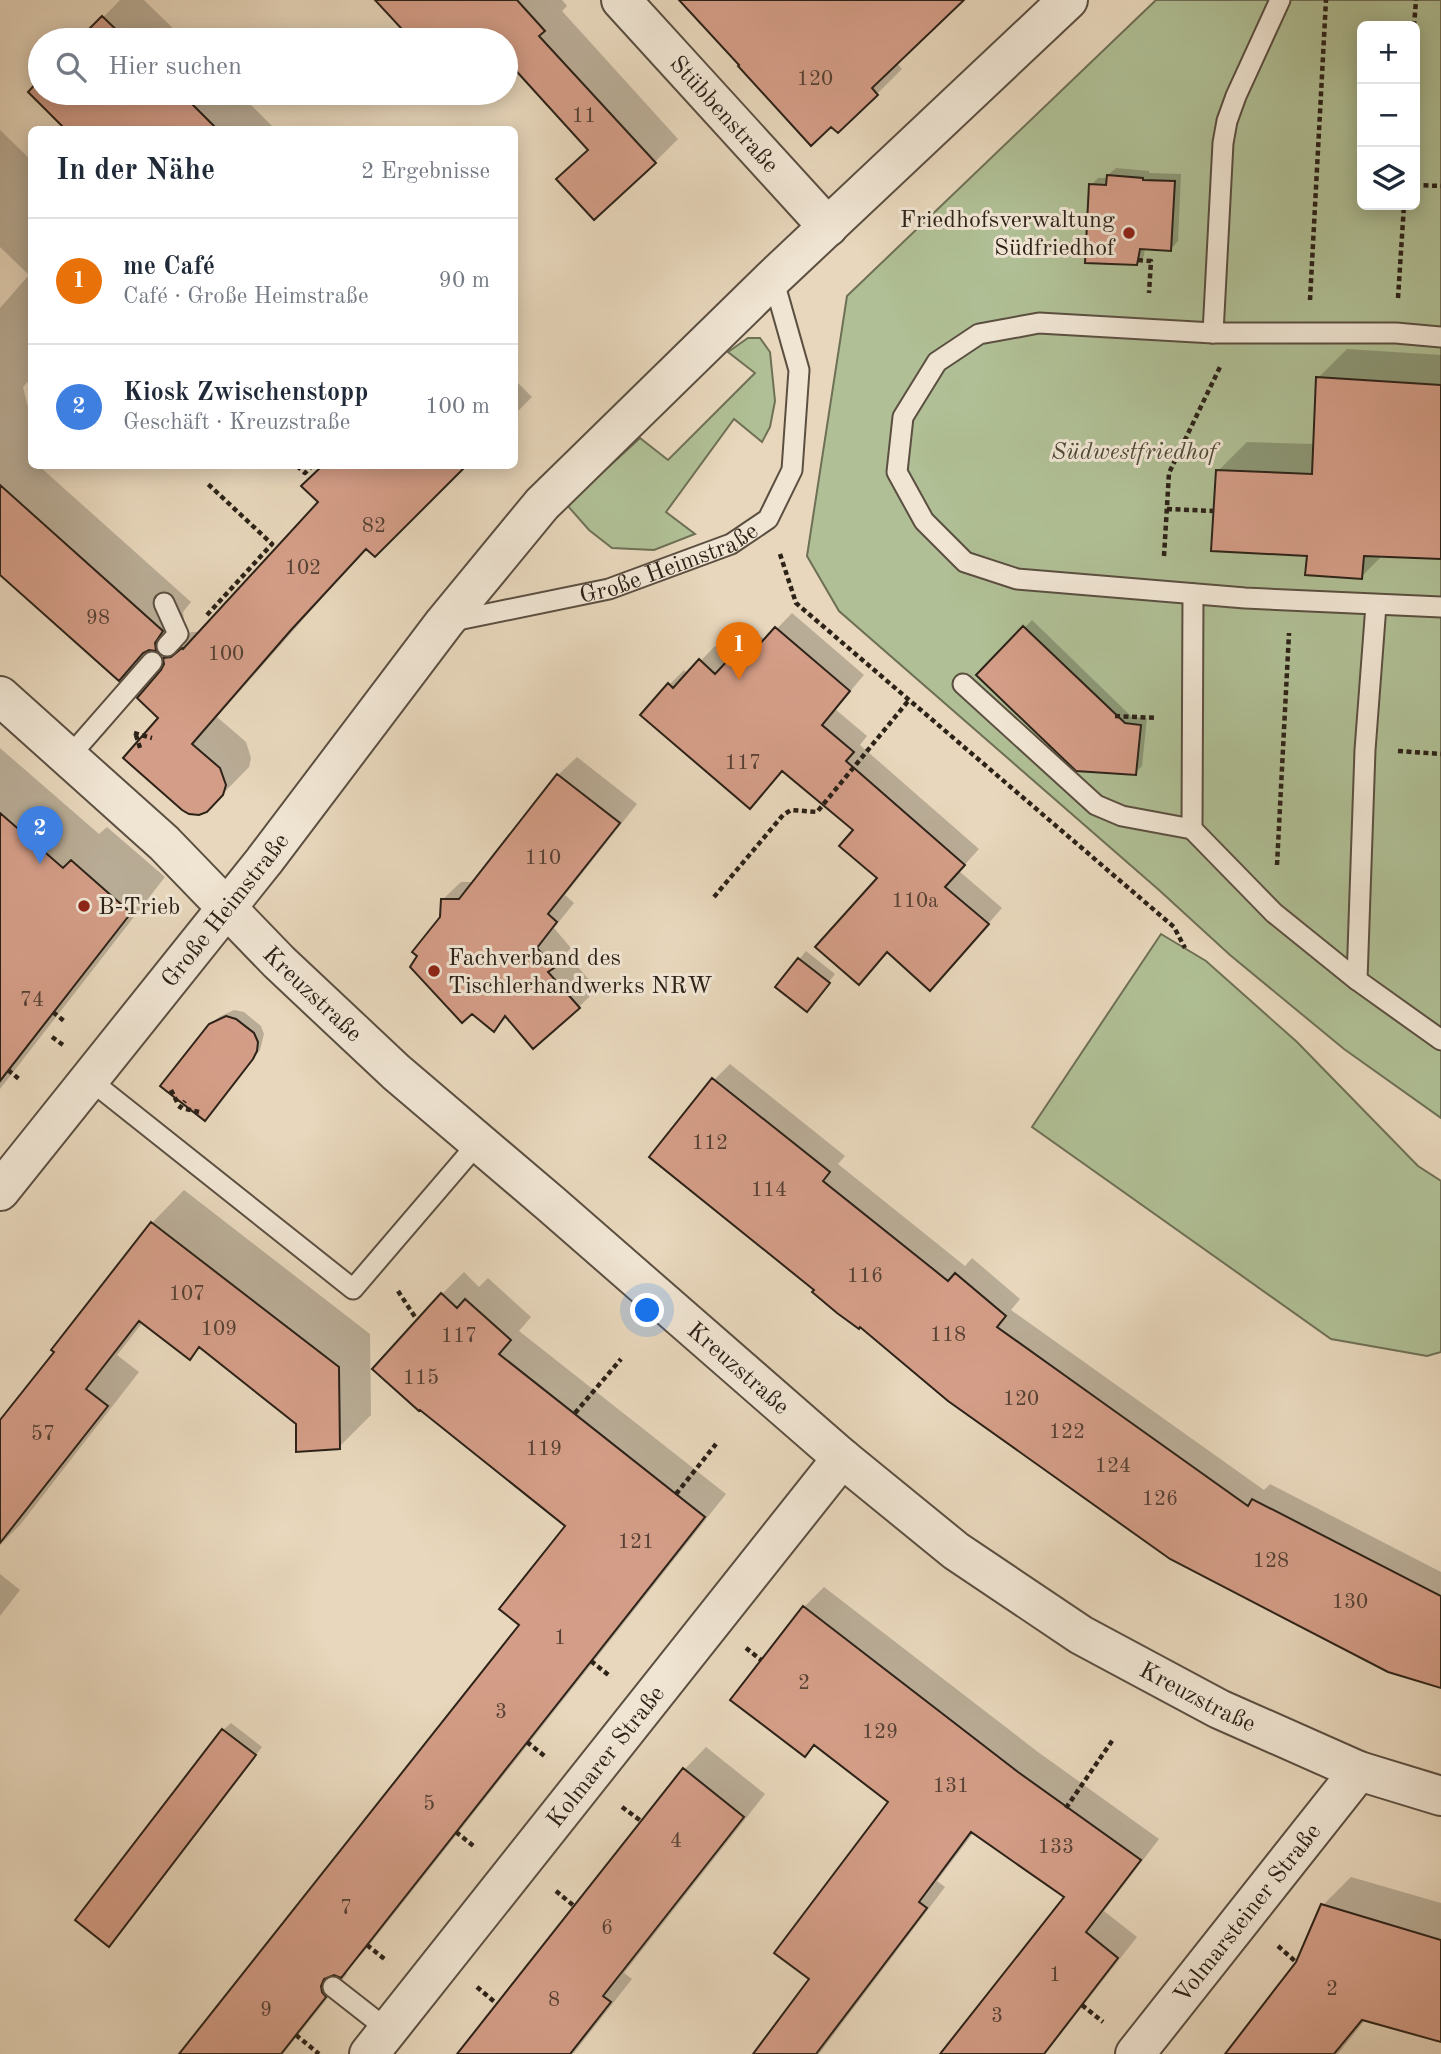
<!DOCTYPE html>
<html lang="de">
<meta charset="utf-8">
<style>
:root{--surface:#fff;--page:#f2f2f3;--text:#1f2937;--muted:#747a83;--line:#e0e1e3;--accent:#8f2418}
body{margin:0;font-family:"Old Standard TT",serif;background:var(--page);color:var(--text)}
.controls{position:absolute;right:21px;top:21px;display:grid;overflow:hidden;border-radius:10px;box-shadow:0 4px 18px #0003}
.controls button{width:63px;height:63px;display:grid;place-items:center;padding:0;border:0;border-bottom:2px solid var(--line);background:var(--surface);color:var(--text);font:35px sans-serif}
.you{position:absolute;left:648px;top:1311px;width:24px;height:24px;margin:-18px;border:5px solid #fff;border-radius:50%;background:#1a73e8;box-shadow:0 0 0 10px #1a73e833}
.badge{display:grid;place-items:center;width:46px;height:46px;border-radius:50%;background:var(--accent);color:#fff;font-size:23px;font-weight:700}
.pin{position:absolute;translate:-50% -58px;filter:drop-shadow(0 2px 4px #0008)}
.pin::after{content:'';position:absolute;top:37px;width:24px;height:21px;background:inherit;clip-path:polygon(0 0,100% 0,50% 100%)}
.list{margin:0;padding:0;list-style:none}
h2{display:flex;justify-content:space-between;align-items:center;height:91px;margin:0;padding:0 28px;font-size:30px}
h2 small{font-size:23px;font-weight:400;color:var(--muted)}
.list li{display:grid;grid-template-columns:46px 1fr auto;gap:21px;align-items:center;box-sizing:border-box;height:126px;padding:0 28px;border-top:2px solid var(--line)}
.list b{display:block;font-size:26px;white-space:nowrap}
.list p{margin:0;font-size:23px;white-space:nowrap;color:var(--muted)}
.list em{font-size:23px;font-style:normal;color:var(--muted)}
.icon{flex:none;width:38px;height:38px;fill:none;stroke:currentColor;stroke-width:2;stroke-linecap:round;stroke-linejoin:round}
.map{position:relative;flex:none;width:1441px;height:2054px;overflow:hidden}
.search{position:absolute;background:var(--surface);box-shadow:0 4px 18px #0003;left:28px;top:28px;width:490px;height:77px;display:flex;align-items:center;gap:18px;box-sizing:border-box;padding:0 24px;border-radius:38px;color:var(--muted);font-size:26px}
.panel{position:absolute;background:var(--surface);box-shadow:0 4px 18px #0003;left:28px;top:126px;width:490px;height:343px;border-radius:10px}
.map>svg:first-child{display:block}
</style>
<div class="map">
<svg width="1441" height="2054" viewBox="0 0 1441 2054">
<rect width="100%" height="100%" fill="#e8d7bc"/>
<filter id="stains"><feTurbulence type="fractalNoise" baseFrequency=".00286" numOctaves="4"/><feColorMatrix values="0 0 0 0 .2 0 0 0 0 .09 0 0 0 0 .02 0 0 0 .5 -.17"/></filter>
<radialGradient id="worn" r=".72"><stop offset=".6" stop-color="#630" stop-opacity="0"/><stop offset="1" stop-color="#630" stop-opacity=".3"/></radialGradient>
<path fill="#b0bf95" stroke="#6e7056" stroke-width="2" fill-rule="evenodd" d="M1156,0H1441V1118L1344,1049L1230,955L1159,890L839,611L807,556L847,296ZM1362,26H1415V205H1362Z
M748,338H760L770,352L775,401L770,427L762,442L734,419L666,512L695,534L654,550L612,548L589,530L567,505L640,438L668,460L755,373L728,352Z
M1161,934L1206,961L1297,1042L1418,1166L1441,1181V1352L1427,1356L1331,1339L1032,1127Z"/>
<path fill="#0003" d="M120,0H144L185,40H81Z
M377,0H562L567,6L562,11L678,139L655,162L559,179L589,149L509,60L506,63V40H414Z
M681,0H963L896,62L902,69L877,94L832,125L742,65Z
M40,82V93H239L276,130H68L30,92Z
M462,93H473L467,98Z
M0,130L32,161V377L23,387L32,424V453L29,456L32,459V466H39L191,602L183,612L184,620L155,649H149L119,679L0,572V308L29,275L0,247Z
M1116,168L1149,171V173L1181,174L1178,241L1171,249L1145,247L1144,256L1137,264L1091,185L1098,178H1108V175Z
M1347,349L1441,355V558L1383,555L1361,577L1309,554L1218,471L1247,442L1315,444L1318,378Z
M514,379L532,397L514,415Z
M325,466H464L375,555L367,547L217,717L246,742L251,758L249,767L206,811L161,718L163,671L165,658L191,632H199L320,501L304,486Z
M792,613L864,675L835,709L867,736L860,745L979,849L959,871L1002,908L945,973L888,951L859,983L879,878L855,830L784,770L750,806L669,685L684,670L688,674L715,646L731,660L757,634L766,640Z
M1032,620L1132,717L1147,718L1142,766L1135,773L979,675Z
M0,748L99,834L107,827L165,877L0,1089Z
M577,757L637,804L565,895L574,903L554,928L571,948L566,953L597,989L579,1007L507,1017L494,1030L441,918L442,900L461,882H475L558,775Z
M806,951L835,974L814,1002L777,987Z
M234,1010L244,1012L261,1026L264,1034L260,1050L212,1111L210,1025L219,1017Z
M730,1064L845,1156L838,1164L965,1266L972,1258L1020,1299L1011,1310L1264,1490L1270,1484L1441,1572V1686L816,1290L714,1080Z
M184,1190L370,1334L371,1415L339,1447L298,1423L200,1346L189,1357L143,1322L117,1355L139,1372L20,1525L0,1545V1423L56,1351L54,1350L152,1223Z
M464,1272L479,1287L488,1278L531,1317L519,1331L726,1494L363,1953L345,1971L347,1974L283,2054H182L521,1625L568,1526L442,1294Z
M0,1574L20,1590L0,1616Z
M824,1587L1038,1752L1159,1839L1104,1911L1137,1937L1045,2054H942L1067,1897L974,1832L937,1881L945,1887L819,2054H755L812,1979L890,1802L816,1744L805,1755L804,1607Z
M231,1723L262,1747L116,1937L223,1730Z
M706,1747L765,1794L624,1973L632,1979L573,2054H459L684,1770Z
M1351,1877L1441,1903V2040L1366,2019L1338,2054H1226L1297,1963L1323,1905Z"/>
<path fill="#d49d87" stroke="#2c2218" stroke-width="2" d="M375,0H517L545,31L539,36L656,163L594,220L556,179L588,150L509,63L506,66V40H412Z
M679,0H964L872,88L878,95L838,133L831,127L811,146L738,66L739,65Z
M102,16L127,40H78Z
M40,79V93H181L218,130H66L28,92Z
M1107,175L1143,178V180L1175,181L1171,251L1140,249L1137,265L1085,263L1089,184L1106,185Z
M1316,377L1441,385V559L1364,556L1362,579L1305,575L1307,556L1211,551L1216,470L1312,474Z
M322,466H466L375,557L366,549L291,630L192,744L220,768L226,785L223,795L207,812L199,815L189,814L182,810L123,758L158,718L137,698L161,670L164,664L163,658L171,657L182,648L183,649L318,502L301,486Z
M0,485L163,631L155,643L156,651L149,650L143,653L119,681L0,575Z
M1023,626L1125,723L1141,725L1136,775L1076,771L976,675Z
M775,627L850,691L822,725L854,752L846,761L965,865L945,887L989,924L930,991L887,952L859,985L815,947L877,878L839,846L853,830L782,771L750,809L640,715L668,683L673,688L699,659L715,674L740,647L750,655Z
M557,774L620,823L548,914L557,922L537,948L554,968L548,972L580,1008L533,1049L505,1016L494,1032L472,1014L462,1023L410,967L417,956L412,952L440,917L441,899H459Z
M0,813L63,868L71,860L131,913L0,1081Z
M798,958L830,983L807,1012L775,987Z
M226,1016L236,1019L254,1033L258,1042L257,1051L253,1059L205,1121L160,1086L209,1024Z
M712,1078L830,1172L823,1181L948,1281L955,1273L1006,1316L997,1327L1116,1412L1248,1506L1252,1499L1441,1596V1688L1388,1672L1170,1559L948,1401L860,1327L859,1329L837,1313L812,1292L814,1290L649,1157Z
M151,1222L339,1367L340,1449L296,1452V1424L199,1347L190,1360L139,1321L86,1389L108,1406L0,1543V1420L54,1352L51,1350Z
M441,1293L457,1308L465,1299L511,1340L499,1354L705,1517L341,1978L334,1975L324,1979L321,1986L322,1992L326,1997L281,2054H179L519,1625L499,1609L565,1526L420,1410L419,1411L372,1369Z
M803,1606L1018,1772L1141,1860L1086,1932L1118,1958L1044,2054H940L1064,1897L971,1832L919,1902L927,1908L816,2054H753L809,1979L774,1953L888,1802L814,1745L805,1757L730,1700Z
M222,1729L256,1755L109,1947L75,1920Z
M683,1768L744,1817L603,1996L611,2002L570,2054H457Z
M1321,1904L1441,1940V2042L1362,2020L1334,2054H1225L1296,1962Z"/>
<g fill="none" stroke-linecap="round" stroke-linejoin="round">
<defs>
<g id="lane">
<path d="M1213,333L1223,143L1227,121L1236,96L1280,0"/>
<path d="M1441,337L1396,333H1213L1039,323L979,334L937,362L903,417L897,472L924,521L965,562L1017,579L1245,598L1441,607"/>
<path d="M1193,594L1192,829L1274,913L1357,980L1441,1040"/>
<path d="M164,603L178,634L167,646"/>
<path id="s1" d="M448,622L609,589L731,544L768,519L792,470L799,370L773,278"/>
<path d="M963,684L1096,805L1122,816L1192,829"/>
<path d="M68,758L152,662"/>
<path d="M1357,980L1365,750L1376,605"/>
<path d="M90,1080L353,1289L478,1143"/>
<path d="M333,1987L388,2030"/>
</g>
<g id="street">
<path id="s2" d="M621,0L828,227"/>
<path id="s3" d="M0,696L164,843L279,962L396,1072L551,1204L842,1458L956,1551L1081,1635L1219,1709L1359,1771L1441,1796"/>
<path id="s4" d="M0,1191L264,861L444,623L542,504L773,278L1068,0"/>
<path id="s5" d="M369,2054L842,1458"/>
<path id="s6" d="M1135,2054L1359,1771"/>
</g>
</defs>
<use href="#lane" stroke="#5b4f41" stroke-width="23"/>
<use href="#street" stroke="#5b4f41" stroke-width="42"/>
<path stroke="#2c2218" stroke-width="4.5" stroke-dasharray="5 3.5" stroke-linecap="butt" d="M1414,26L1416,0
M1415,185L1441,186
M1138,260L1151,261L1149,293
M1398,298L1404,205
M1310,300L1326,0
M297,466L305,473L312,466
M1167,509L1213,511
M780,554L796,603L1174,927L1185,948
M1164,556L1169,473L1220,367
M207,615L272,544L208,484
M1115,716L1157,718
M134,733L152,738
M136,735L141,751
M1398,751L1441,754
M1277,865L1289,633
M714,897L783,815L791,810L817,812L909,700
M53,1012L64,1021
M52,1037L63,1045
M8,1070L19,1079
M171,1090L177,1102
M179,1109L185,1101
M186,1109L199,1112
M398,1291L417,1320
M575,1413L621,1359
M676,1494L716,1444
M746,1648L761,1660
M591,1661L611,1677
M527,1742L547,1758
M622,1807L641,1821
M1066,1808L1114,1738
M456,1832L476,1848
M556,1891L574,1906
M367,1945L387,1961
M1278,1946L1296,1962
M477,1987L497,2004
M1082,2005L1103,2022
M296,2035L319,2054"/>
<use href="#lane" stroke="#f0e5d3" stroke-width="19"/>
<use href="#street" stroke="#f0e5d3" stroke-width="38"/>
</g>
<g fill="#8f2418" stroke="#f0e5d3" stroke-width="2.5">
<circle cx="1129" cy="233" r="7"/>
<circle cx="84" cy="906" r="7"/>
<circle cx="434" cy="971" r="7"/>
</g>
<g text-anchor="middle" stroke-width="6" stroke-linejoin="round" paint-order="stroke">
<g font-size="21" fill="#564134">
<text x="815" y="85">120</text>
<text x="584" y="122">11</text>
<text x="374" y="532">82</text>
<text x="303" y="574">102</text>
<text x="98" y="624">98</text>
<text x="226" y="660">100</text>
<text x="743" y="769">117</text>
<text x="543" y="864">110</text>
<text x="915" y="907">110a</text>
<text x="32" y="1006">74</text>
<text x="710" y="1149">112</text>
<text x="769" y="1196">114</text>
<text x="865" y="1282">116</text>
<text x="187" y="1300">107</text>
<text x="219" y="1335">109</text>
<text x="948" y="1341">118</text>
<text x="459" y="1342">117</text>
<text x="421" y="1384">115</text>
<text x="1021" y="1405">120</text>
<text x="1067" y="1438">122</text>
<text x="43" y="1440">57</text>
<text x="544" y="1455">119</text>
<text x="1113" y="1472">124</text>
<text x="1160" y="1505">126</text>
<text x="636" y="1548">121</text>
<text x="1271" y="1567">128</text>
<text x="1350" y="1608">130</text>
<text x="560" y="1644">1</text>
<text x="804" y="1689">2</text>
<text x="501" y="1718">3</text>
<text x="880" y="1738">129</text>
<text x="951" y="1792">131</text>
<text x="429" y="1810">5</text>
<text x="676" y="1847">4</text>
<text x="1056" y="1853">133</text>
<text x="346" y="1914">7</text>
<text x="607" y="1934">6</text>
<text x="1055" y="1981">1</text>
<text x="1332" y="1995">2</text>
<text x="554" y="2006">8</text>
<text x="266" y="2016">9</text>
<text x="997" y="2022">3</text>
</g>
<g font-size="24" fill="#2c2218" stroke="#f0e5d3">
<text dy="8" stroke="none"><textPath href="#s2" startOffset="154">Stübbenstraße</textPath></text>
<text dy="8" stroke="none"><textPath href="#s1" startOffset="229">Große Heimstraße</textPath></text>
<text dy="8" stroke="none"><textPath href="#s4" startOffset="360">Große Heimstraße</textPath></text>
<text dy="8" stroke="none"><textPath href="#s3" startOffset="432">Kreuzstraße</textPath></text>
<text dy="8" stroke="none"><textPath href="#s3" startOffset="999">Kreuzstraße</textPath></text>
<text dy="8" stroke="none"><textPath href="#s3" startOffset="1566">Kreuzstraße</textPath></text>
<text dy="8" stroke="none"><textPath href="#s5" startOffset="380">Kolmarer Straße</textPath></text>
<text dy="8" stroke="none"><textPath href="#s6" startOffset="180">Volmarsteiner Straße</textPath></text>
</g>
<g font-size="24" fill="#2c2218" stroke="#f0e5d3" text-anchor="start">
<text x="1115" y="227" text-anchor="end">Friedhofsverwaltung<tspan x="1115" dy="28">Südfriedhof</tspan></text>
<text x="98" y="914">B-Trieb</text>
<text x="448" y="965">Fachverband des<tspan x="448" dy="28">Tischlerhandwerks NRW</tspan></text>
</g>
<g font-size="24" font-style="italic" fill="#4d4937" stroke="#f0e5d3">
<text x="1134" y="459">Südwestfriedhof</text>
</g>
</g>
<rect width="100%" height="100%" filter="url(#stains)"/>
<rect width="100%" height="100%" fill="url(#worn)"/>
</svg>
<div class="controls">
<button>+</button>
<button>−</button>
<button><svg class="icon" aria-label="layers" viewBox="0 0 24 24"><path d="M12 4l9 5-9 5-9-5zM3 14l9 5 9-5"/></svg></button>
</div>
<div class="you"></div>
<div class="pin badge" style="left:739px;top:680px;background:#e8710a">1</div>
<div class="pin badge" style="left:40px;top:864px;background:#3f7fe0">2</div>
<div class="search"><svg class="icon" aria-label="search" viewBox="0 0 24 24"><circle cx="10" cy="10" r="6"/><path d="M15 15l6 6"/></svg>Hier suchen</div>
<section class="panel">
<h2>In der Nähe<small>2 Ergebnisse</small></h2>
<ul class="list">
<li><span class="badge" style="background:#e8710a">1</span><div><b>me Café</b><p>Café · Große Heimstraße</p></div><em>90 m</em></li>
<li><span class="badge" style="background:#3f7fe0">2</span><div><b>Kiosk Zwischenstopp</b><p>Geschäft · Kreuzstraße</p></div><em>100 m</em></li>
</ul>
</section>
</div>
